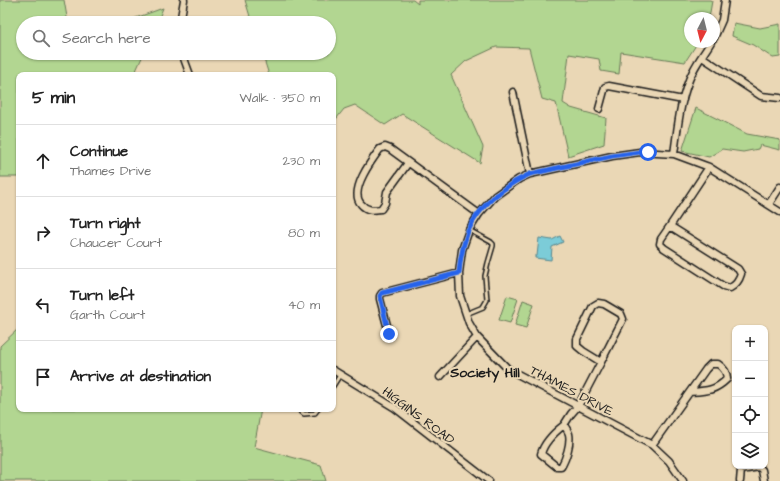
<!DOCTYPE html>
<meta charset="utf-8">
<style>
:root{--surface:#fff;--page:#f2f2f2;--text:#222;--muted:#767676;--line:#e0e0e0}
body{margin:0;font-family:"Architects Daughter",sans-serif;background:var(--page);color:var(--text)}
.controls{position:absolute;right:12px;bottom:12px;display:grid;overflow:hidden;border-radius:8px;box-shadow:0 1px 3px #0004}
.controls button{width:36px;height:36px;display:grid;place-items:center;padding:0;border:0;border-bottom:1px solid var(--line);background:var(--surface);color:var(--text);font:20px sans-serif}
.compass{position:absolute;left:684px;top:12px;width:36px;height:36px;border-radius:50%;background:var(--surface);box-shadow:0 1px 3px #0004;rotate:187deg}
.stop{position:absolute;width:12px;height:12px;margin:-9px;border:3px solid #2563eb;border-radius:50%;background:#fff}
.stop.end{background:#2563eb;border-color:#fff;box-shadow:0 1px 4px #0008}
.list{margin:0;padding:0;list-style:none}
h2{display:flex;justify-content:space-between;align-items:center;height:52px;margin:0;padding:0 16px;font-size:17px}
h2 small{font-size:13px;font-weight:400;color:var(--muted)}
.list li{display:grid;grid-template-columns:26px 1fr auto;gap:12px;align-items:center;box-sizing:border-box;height:72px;padding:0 16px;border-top:1px solid var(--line)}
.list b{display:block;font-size:15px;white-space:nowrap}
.list p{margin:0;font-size:13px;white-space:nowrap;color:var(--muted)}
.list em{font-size:13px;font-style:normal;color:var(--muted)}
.icon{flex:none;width:22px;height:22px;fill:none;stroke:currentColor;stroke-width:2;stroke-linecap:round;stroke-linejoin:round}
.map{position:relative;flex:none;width:780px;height:481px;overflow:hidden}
.search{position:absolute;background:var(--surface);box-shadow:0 1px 3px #0004;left:16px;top:16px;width:320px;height:44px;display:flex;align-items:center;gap:10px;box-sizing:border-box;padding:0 14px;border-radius:22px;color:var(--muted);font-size:15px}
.panel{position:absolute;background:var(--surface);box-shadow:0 1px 3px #0004;left:16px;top:72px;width:320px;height:340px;border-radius:8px}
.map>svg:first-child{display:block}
</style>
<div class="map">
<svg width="780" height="481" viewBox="0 0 780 481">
<rect width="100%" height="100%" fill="#ead7b5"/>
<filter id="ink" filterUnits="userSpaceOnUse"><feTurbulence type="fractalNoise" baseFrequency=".025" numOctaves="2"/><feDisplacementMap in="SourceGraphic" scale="8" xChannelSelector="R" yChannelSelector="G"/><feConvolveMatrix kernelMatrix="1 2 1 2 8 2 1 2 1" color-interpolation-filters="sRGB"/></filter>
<g filter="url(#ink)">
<path fill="#b2d691" stroke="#677956" d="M0,0H64L68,23H23V53H144L134,75H19V177H0Z
M245,0H413L418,4V0H710L712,1L709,18H690V42H698L685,62L621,52L619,74L601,71L599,59L569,54L563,103L571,108L606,118L604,144L568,156L556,103L542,99L529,48L496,47L466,61L451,75L483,147L480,163L402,114L385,125L355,105L344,109L333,123V75H269L262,53H329V23H252Z
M163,8L157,23H122Z
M734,23L760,28L780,24V57L773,58L753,45L732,36Z
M696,108L747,134L780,140V150L760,145L758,149L743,152L722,149L709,157L682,151Z
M507,296L518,299L510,323L499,320Z
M523,300L534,304L526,328L515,325Z
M19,328V409H261L254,447L321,465L326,481H0V346Z"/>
<path fill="#7cccd8" stroke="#56868d" d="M560,236L563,242L552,247L551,260L535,258V256H537L539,238L552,240Z"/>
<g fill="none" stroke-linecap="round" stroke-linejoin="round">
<defs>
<path id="lane" d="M466,314L483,307L487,300L485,276L488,263L493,246V244L491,242L469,230
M333,386L340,375
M298,409L304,414L315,413L318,409"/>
<path id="street" d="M180,23L184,0
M714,38L722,20L725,0
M182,53L190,75
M702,57L761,96L780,98
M513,92L530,174
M599,109L605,87L609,86L683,100
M674,154C678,126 680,97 693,71C698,61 705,52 711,42
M408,163L387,192L385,203L381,209C373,210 367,211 361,204C349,191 371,161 380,149L385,147L390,149L479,214
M769,204L780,187
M670,226L738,269L741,274C739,281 736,285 730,288L723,286L664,248L660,244L661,239Z
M670,226L709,167
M598,303L604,304L621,314L623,319L601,362L583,351L577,346V339L593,306Z
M389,333L380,299V296L382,293L459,273
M333,370L395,408L489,481
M440,377L477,337
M564,425C566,428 568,431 569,434C571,443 566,459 561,467H557L541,454C544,442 555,432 564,425Z
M564,425L571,414L578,406L601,362
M652,445L706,369L711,364H718C724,368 727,372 727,379C715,391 706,391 690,392
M683,481L669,461L652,445L508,369L477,337L469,323L460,296L459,273L462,250L469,230L479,214L495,196L519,179L530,174L612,156L640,152L674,154L709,167L780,212
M740,481L741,470L759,467L762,470L764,481"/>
</defs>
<use href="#lane" stroke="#1c1c1c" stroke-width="6"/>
<use href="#street" stroke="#1c1c1c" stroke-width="9"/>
<use href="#lane" stroke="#ead7b5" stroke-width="3"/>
<use href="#street" stroke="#ead7b5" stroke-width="6"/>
</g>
</g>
<g fill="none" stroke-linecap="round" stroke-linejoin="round" filter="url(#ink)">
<path stroke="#2563eb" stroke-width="5" d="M389,334L380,296L382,293L459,273C460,259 463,245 468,231C479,206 505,185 530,174L612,156L640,152H648"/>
</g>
<g text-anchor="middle" stroke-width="4" stroke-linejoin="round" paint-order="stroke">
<g font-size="13" fill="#1c1c1c" stroke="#ead7b5">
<text transform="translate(572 390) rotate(28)" y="5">THAMES DRIVE</text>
<text transform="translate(419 415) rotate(37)" y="5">HIGGINS ROAD</text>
</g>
<g font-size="14" font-weight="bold" fill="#1c1c1c" stroke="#ead7b5">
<text x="485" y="377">Society Hill</text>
</g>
</g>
</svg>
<div class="controls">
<button>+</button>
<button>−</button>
<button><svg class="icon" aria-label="locate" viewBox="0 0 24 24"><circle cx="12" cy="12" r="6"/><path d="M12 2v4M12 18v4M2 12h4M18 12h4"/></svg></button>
<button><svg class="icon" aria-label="layers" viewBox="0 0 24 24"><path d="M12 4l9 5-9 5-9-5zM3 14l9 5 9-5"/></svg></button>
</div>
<svg class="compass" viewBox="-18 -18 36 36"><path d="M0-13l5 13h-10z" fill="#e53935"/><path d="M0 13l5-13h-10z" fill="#767676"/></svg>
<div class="stop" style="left:648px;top:152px"></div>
<div class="stop end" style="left:389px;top:334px"></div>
<div class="search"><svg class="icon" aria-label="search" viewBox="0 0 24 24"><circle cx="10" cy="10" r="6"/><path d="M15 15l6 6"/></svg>Search here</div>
<section class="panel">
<h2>5 min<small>Walk · 350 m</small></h2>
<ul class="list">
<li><svg class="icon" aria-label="ahead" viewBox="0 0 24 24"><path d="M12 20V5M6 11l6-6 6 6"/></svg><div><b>Continue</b><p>Thames Drive</p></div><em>230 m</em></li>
<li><svg class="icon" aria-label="right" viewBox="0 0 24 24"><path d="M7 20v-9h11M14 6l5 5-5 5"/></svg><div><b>Turn right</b><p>Chaucer Court</p></div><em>80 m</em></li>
<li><svg class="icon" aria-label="left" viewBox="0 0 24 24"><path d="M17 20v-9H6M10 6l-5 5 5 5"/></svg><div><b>Turn left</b><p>Garth Court</p></div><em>40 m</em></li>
<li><svg class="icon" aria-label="arrive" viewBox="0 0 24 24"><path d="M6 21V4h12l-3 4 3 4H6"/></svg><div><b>Arrive at destination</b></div></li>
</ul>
</section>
</div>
